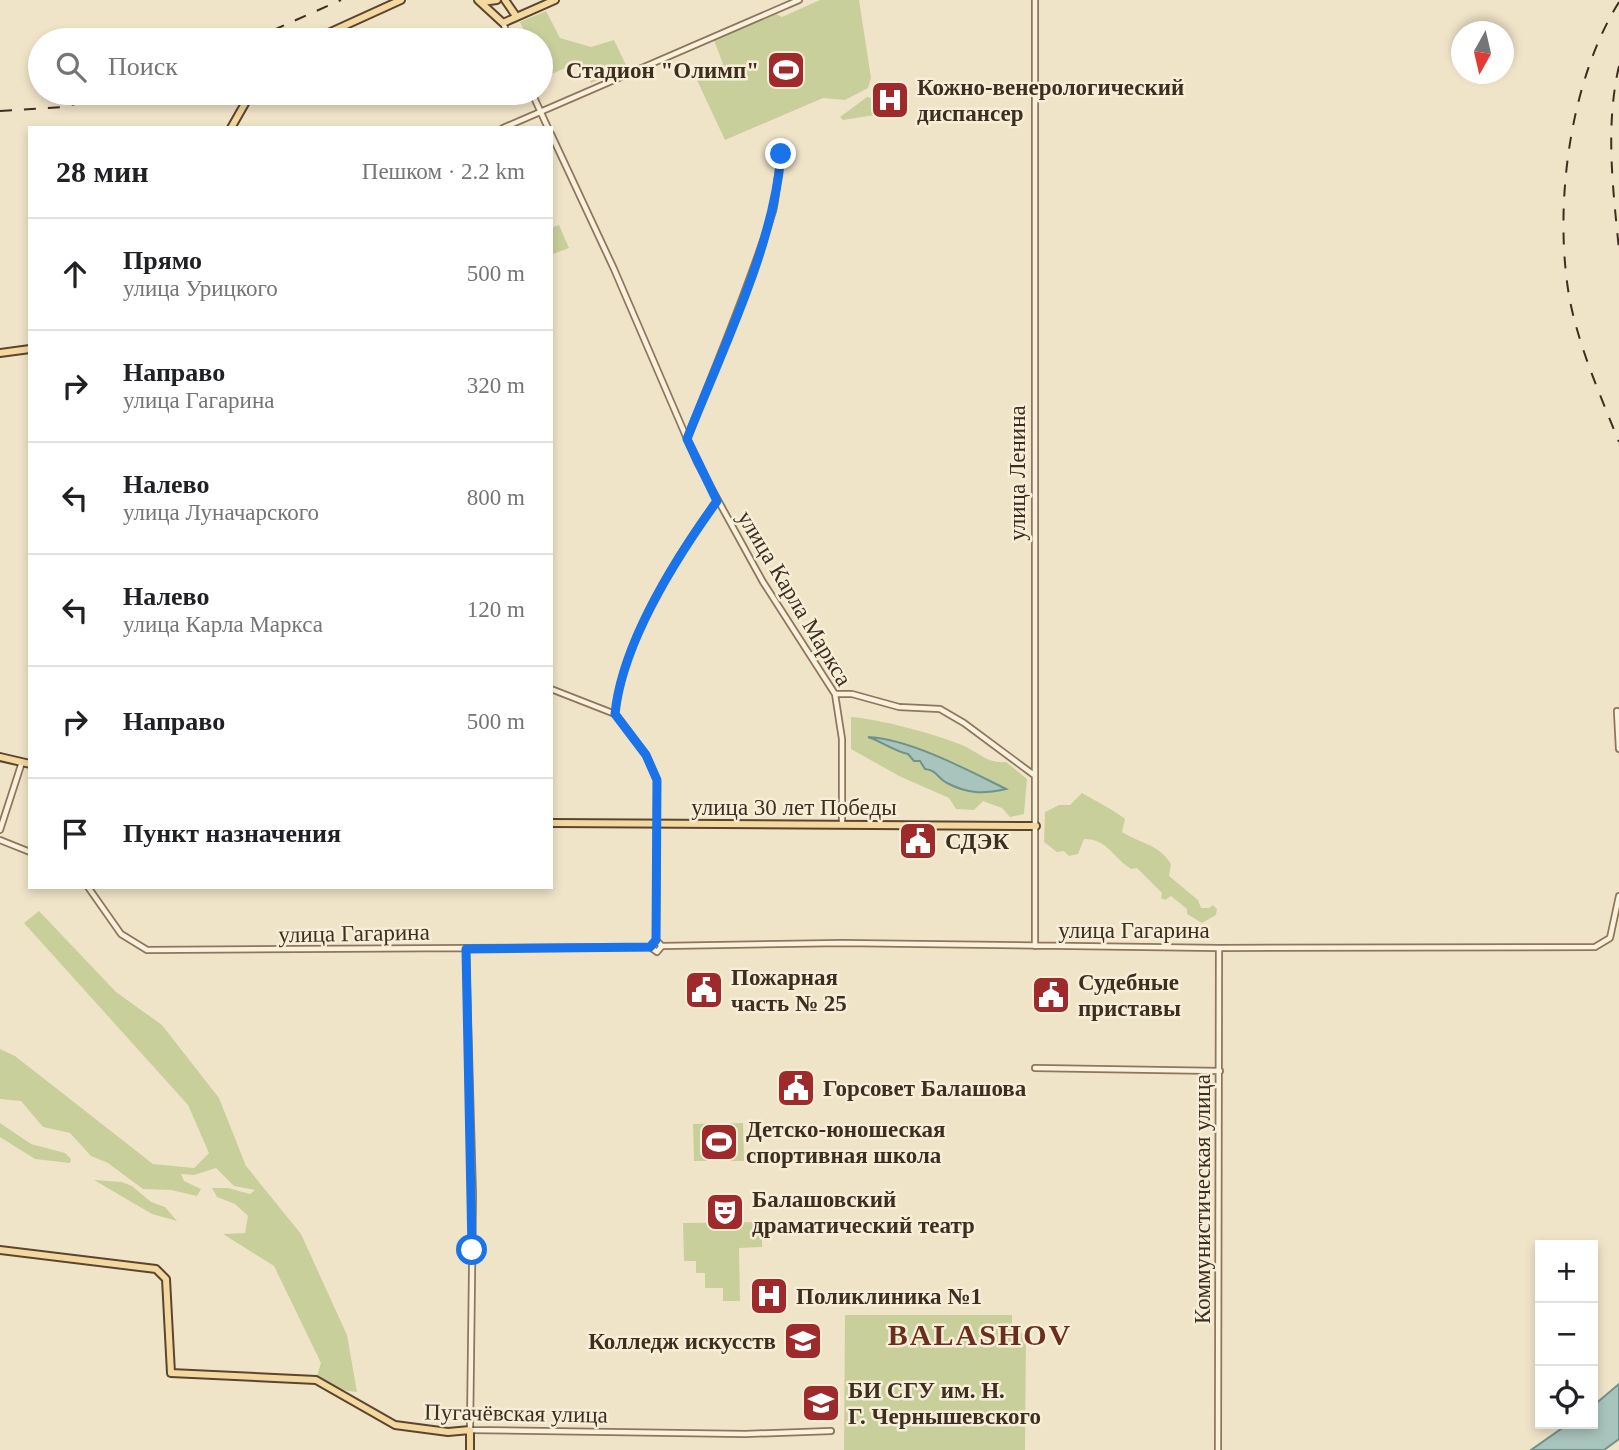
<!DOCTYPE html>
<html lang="ru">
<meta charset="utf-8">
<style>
:root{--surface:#fff;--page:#f2f2f2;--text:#202124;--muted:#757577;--line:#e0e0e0}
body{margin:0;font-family:"Times New Roman",serif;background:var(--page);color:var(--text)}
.controls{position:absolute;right:21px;bottom:21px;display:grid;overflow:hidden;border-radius:0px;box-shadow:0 4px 10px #0003}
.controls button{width:63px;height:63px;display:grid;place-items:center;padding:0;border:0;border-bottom:2px solid var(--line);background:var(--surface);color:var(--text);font:35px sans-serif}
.compass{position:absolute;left:1451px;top:21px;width:63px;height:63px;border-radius:50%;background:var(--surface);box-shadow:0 4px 10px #0003;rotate:188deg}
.stop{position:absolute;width:21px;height:21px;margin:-16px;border:5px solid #1a73e8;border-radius:50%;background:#fff}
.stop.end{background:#1a73e8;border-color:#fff;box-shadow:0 2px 7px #0008}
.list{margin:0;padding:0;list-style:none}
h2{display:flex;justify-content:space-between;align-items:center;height:91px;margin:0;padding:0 28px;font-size:30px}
h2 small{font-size:23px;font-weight:400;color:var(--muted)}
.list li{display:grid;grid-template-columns:46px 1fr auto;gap:21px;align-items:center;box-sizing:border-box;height:112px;padding:0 28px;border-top:2px solid var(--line)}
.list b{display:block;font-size:26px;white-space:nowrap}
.list p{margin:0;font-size:23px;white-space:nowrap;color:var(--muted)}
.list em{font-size:23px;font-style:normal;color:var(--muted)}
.icon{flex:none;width:38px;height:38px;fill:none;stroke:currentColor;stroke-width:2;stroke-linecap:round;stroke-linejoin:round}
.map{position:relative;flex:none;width:1619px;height:1450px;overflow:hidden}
.search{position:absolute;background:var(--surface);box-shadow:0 4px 10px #0003;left:28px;top:28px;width:525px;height:77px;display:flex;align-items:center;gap:18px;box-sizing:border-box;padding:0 24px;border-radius:38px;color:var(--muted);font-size:26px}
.panel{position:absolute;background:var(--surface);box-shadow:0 4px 10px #0003;left:28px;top:126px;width:525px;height:763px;border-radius:0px}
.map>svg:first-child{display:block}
</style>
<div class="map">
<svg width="1619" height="1450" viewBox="0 0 1619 1450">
<rect width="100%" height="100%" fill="#f0e4c8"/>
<path fill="#c9cf9b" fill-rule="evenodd" d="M820,0H859L871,78L868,88L845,100L823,98L725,140L695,76L723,64L714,40L776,14L782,17Z
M546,11L560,38L591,47L614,40L627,67L591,83L581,61L545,77L541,68V40H528L520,22Z
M867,97L872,98L875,115L843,120L840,117Z
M559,225L569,248L553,254L551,228Z
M851,717C880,719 935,734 962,745C978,752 988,764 1006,762L1027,779L1024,814L1010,817L1002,808L983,801L974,810L956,809L949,798L899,776L851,749ZM869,736L956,763L1005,788L953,784L920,761H914L908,754Z
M1082,793C1092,799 1119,813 1125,819L1122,832C1141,844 1159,844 1171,864L1169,876L1198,900L1201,908H1209L1213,905L1217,909L1216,915L1202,923L1187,914V909L1171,896L1165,900L1161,898L1162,893L1137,868L1131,869C1113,858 1108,839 1084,839L1078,854L1069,856L1064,851L1057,852L1044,842L1045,812L1059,805H1070Z
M39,911L116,992L162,1025L219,1098L246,1166L301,1234L347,1335L357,1392L341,1390L317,1376L321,1363L274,1266L223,1234L245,1233L248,1216L235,1204L217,1197L212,1188H228L250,1194L255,1190L234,1186L216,1168L194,1175L181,1174L184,1181L201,1189L197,1196L171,1190L143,1189L108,1163L91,1156L70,1133L43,1127L21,1101L0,1099V1049L15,1056L153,1164L194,1168L209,1153L188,1105L24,923Z
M0,1123L31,1144L65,1153L71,1159L70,1163L35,1159L0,1137Z
M743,1123L744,1161H694L693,1124Z
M94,1180L122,1182L132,1186L151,1202L165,1207L177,1221L152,1214Z
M762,1222V1247L739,1248L740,1301H723V1288H705V1273H696V1261H684L683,1223Z
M845,1315H1012V1333H1026L1025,1450H844Z"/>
<path fill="#a9c4bc" stroke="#6f938a" stroke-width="2" d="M868,737C910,739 968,770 1006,789C983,794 968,794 947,783C938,779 937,770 925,769L920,761H914L908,754C893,751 883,742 868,737Z
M1619,1384V1439L1604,1450H1531L1568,1424H1593V1406Z"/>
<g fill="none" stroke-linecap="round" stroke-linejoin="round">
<defs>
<path id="minor" d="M1035,0V946
M503,23L510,40
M532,93L548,128
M503,128L799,0
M551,134L614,269L697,462L763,582L835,694L842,739V824
M687,438C717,363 748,288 773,211C778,194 776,155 789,146
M551,689L615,714
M835,694H852L899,707L940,709L964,723L1034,775
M1617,711L1619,749
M0,830L22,762
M0,840L30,852
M88,887L121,934L147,950L650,947
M656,940L657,780L646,755L615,714C622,643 675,558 717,501
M662,946L656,940L650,947L657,952L662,946L842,943L1219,948L1595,947L1610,938L1619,896
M466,949L473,1195L470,1430L745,1434L831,1431
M1035,1068L1220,1071
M1218,1450L1219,948"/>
<path id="major" d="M478,0L503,23L555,0
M505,0L516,16
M482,2L497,0
M313,40L401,0
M231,128L251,93
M0,353L30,349
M0,757L30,764
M551,823L1036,826
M0,1250L156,1269L166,1279L171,1373L316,1380L395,1425L448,1432L470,1430V1450"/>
</defs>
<use href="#minor" stroke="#8d765c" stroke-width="8"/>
<use href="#major" stroke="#5b4430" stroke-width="10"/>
<use href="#minor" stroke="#faf1dc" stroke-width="4.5"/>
<use href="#major" stroke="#f3d9a0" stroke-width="6"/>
<path stroke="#3d2e20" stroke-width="2" stroke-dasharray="12 12" stroke-linecap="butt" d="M1619,2C1569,82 1553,209 1570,301C1580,350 1601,397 1619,442
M251,40L341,0
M1619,66C1605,127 1613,188 1619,250
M0,111L62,107L124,93"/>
</g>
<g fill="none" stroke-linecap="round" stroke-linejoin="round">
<path stroke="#1a73e8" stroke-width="9" d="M472,1250L466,949L650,947L656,940L657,780L646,755L615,714C622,643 676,558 717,501L687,439C721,352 774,246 781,154"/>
</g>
<defs>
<symbol id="stadium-square" viewBox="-11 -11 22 22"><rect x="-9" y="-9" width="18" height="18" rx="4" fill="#9e2a2b" stroke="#f7eed8"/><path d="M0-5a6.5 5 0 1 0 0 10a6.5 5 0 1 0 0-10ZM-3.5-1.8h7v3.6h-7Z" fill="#fff"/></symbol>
<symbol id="hospital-square" viewBox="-11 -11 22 22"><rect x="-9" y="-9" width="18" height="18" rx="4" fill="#9e2a2b" stroke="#f7eed8"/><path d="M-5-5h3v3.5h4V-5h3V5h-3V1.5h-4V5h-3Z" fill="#fff"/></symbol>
<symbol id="civic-square" viewBox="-11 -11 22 22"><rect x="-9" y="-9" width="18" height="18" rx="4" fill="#9e2a2b" stroke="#f7eed8"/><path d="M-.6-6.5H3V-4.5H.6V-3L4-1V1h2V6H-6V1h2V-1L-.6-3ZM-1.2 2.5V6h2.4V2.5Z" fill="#fff"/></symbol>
<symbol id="theatre-square" viewBox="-11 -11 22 22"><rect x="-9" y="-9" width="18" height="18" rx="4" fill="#9e2a2b" stroke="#f7eed8"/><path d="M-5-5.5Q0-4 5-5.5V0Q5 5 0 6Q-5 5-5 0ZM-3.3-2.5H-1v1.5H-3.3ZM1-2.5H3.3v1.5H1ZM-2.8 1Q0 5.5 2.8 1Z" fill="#fff"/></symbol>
<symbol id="university-square" viewBox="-11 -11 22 22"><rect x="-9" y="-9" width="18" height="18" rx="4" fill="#9e2a2b" stroke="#f7eed8"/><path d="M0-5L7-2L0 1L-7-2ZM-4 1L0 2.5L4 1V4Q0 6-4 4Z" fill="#fff"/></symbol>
</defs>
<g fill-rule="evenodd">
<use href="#stadium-square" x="764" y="48" width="44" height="44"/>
<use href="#hospital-square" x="868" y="78" width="44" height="44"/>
<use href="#civic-square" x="896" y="819" width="44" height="44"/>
<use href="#civic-square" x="682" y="968" width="44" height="44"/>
<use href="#civic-square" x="1029" y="973" width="44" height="44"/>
<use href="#civic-square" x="774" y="1066" width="44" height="44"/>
<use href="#stadium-square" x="697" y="1120" width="44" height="44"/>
<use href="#theatre-square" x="703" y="1190" width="44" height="44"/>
<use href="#hospital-square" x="747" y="1274" width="44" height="44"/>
<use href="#university-square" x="781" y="1319" width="44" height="44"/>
<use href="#university-square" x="799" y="1381" width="44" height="44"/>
</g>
<g text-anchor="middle" stroke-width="5" stroke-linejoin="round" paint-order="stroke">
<g font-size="23" font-weight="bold" fill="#3d2e20" stroke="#f7eed8" text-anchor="start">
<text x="759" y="78" text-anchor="end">Стадион "Олимп"</text>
<text x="917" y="95">Кожно-венерологический<tspan x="917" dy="26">диспансер</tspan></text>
<text x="945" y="849">СДЭК</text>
<text x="731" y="985">Пожарная<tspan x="731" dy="26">часть № 25</tspan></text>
<text x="1078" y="990">Судебные<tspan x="1078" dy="26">приставы</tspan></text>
<text x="823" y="1096">Горсовет Балашова</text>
<text x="746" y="1137">Детско-юношеская<tspan x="746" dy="26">спортивная школа</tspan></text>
<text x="752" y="1207">Балашовский<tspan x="752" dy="26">драматический театр</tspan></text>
<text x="796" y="1304">Поликлиника №1</text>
<text x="776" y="1349" text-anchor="end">Колледж искусств</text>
<text x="848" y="1398">БИ СГУ им. Н.<tspan x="848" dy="26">Г. Чернышевского</tspan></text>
</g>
<g font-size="23" fill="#3d2e20" stroke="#f7eed8">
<text transform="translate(1017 473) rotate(-90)" y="8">улица Ленина</text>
<text transform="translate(795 598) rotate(59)" y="8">улица Карла Маркса</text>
<text x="794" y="815">улица 30 лет Победы</text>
<text x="1134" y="938">улица Гагарина</text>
<text transform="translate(354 933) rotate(-1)" y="8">улица Гагарина</text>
<text transform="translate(1202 1199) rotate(-90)" y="8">Коммунистическая улица</text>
<text transform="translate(516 1413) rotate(1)" y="8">Пугачёвская улица</text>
</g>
<g font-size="30" font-weight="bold" letter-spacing="2" fill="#6b2e1e" stroke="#f7eed8">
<text x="980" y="1345">BALASHOV</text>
</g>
</g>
</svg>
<div class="controls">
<button>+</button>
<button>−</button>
<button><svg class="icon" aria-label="locate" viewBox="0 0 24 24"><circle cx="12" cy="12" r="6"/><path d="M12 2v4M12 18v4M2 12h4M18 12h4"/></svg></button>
</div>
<svg class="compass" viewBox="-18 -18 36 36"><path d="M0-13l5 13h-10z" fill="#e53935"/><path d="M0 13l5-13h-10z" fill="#757577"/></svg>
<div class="stop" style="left:472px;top:1250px"></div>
<div class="stop end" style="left:781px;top:154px"></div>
<div class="search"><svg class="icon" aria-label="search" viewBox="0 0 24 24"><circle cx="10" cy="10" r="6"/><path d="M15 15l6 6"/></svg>Поиск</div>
<section class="panel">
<h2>28 мин<small>Пешком · 2.2 km</small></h2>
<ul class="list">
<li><svg class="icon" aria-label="ahead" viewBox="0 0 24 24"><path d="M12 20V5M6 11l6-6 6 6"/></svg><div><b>Прямо</b><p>улица Урицкого</p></div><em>500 m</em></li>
<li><svg class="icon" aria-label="right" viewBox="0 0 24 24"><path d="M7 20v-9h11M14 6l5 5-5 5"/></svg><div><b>Направо</b><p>улица Гагарина</p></div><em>320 m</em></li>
<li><svg class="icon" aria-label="left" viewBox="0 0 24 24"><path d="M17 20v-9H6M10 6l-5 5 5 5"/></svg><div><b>Налево</b><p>улица Луначарского</p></div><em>800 m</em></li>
<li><svg class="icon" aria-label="left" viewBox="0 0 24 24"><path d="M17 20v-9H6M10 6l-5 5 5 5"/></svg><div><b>Налево</b><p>улица Карла Маркса</p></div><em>120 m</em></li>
<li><svg class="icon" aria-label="right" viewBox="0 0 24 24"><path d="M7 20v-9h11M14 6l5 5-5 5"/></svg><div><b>Направо</b></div><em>500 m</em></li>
<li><svg class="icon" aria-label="arrive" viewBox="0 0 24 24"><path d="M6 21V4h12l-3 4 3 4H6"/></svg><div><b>Пункт назначения</b></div></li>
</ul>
</section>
</div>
